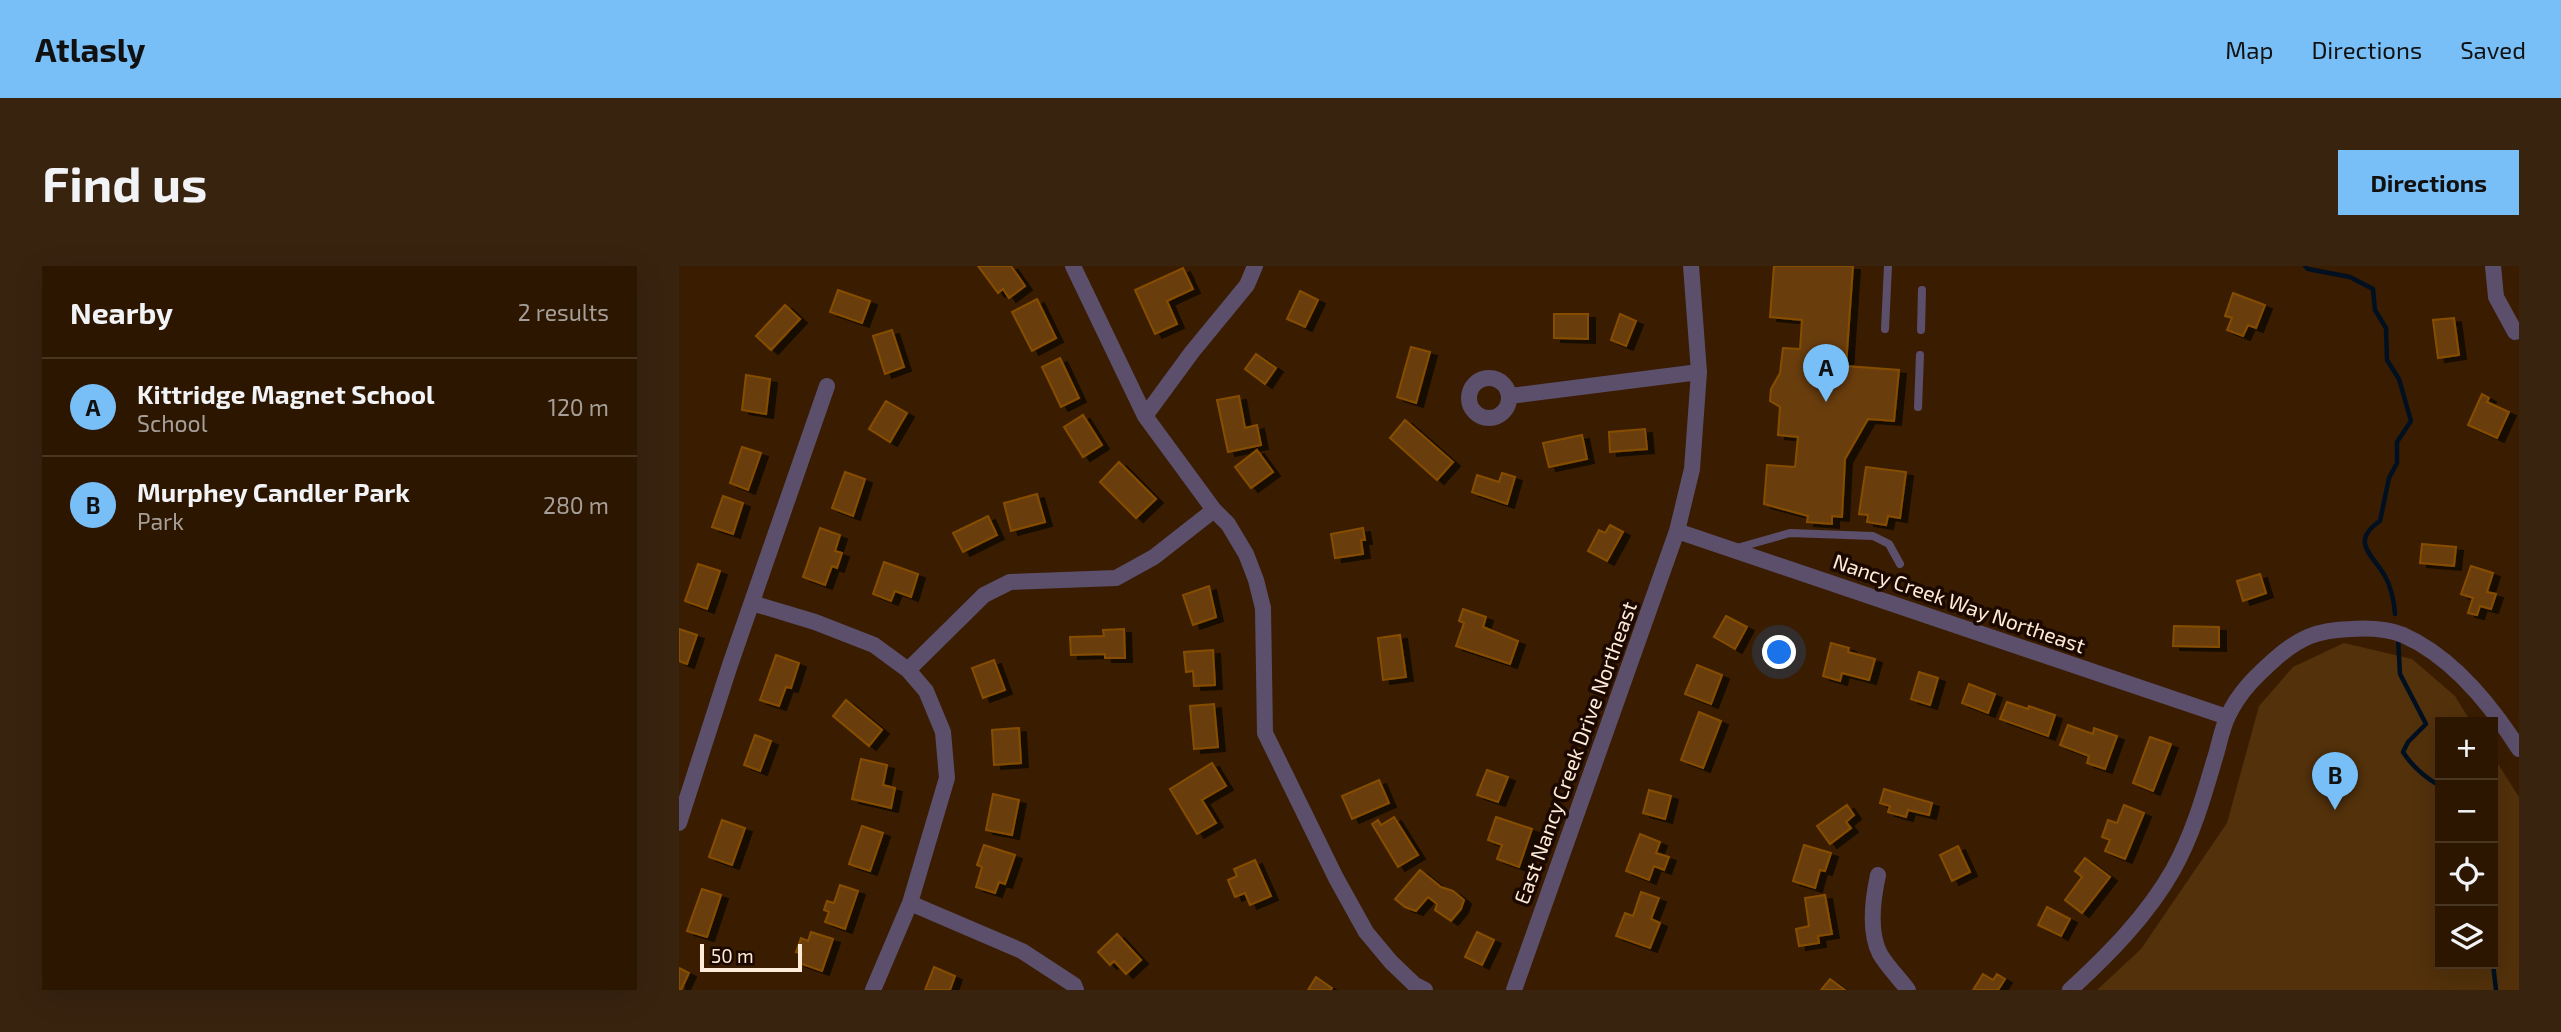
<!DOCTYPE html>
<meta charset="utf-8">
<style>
:root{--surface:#2c1600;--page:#38230f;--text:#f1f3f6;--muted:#a69f99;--line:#483522;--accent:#78bff8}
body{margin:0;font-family:"Exo 2",sans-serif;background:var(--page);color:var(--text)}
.controls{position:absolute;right:21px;bottom:21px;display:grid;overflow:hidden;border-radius:0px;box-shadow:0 7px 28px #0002}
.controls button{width:63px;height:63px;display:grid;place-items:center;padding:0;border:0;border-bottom:2px solid var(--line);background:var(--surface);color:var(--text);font:35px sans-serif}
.scale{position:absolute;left:21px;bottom:18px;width:102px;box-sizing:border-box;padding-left:7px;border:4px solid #ffebd9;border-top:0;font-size:19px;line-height:24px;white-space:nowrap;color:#ffebd9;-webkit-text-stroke:5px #1b0900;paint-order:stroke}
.you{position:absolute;left:1101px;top:387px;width:24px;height:24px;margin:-18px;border:5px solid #fff;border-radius:50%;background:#1a73e8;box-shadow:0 0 0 10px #1a73e833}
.badge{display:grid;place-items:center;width:46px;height:46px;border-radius:50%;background:var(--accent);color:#111;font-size:23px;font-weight:700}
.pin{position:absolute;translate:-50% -58px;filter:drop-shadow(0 2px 4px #0008)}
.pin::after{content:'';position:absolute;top:37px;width:24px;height:21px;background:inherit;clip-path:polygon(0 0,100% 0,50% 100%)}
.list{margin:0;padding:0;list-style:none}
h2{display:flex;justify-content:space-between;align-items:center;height:91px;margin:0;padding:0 28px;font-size:30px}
h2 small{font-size:23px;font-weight:400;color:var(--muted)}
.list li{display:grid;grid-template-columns:46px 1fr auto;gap:21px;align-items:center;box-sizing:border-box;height:98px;padding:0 28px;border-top:2px solid var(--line)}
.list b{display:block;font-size:26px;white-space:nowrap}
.list p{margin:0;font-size:23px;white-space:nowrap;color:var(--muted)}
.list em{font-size:23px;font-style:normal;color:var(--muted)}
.icon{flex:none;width:38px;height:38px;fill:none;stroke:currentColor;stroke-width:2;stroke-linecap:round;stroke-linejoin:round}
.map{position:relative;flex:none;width:1840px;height:724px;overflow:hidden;border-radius:0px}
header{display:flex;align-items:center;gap:42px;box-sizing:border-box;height:98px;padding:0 35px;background:var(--accent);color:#111}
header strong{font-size:33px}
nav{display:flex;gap:38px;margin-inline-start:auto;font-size:24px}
.intro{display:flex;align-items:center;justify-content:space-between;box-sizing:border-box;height:168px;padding:0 42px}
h1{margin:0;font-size:49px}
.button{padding:18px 32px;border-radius:0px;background:var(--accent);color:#111;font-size:24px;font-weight:700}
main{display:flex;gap:42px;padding:0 42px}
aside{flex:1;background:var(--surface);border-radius:0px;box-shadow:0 7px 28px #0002}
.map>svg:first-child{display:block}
</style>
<header>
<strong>Atlasly</strong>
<nav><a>Map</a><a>Directions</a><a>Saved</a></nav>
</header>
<div class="intro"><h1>Find us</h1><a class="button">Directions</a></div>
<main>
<aside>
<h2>Nearby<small>2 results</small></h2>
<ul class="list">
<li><span class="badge">A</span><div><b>Kittridge Magnet School</b><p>School</p></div><em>120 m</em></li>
<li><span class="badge">B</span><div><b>Murphey Candler Park</b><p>Park</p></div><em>280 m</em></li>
</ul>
</aside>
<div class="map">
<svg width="1840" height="724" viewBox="0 0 1840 724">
<defs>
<filter id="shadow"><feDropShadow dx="7" dy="4" stdDeviation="0" flood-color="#0009"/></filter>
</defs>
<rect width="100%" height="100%" fill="#3a1d00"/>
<path fill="#52310b" d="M1665,377L1733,393L1776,430L1792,456H1761V698H1814V490L1840,531V724H1418L1462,683L1548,557L1580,440L1614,401Z"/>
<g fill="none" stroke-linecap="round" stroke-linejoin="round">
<path stroke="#001020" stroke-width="4.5" d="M1626,0L1629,3L1671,11L1694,23L1696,44L1707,62L1708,94L1720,113L1732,155L1718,176V197L1710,212L1701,255C1670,276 1694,289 1706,310C1713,323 1715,334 1716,348
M1719,372L1721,408L1747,458L1729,476L1724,486C1733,500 1747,512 1761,520
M1814,698L1817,724"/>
</g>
<path fill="#6a3e09" stroke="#864e05" stroke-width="2" filter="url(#shadow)" d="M299,0H332L346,20L330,32L324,23L319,27Z
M1095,0H1174L1167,100L1220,104L1215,155L1189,153L1166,193L1163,251L1153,250V258L1128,256L1129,250L1085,238L1088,199L1116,201L1119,171L1099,169L1101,141L1091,135L1092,123L1101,107L1104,82L1121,83L1123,54L1091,51Z
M504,2L514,23L488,35L498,58L476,68L456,24Z
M159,24L191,35L183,57L151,46Z
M621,25L639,34L626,61L608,53Z
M1554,27L1586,39L1577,62L1569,59L1564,70L1548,64L1553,52L1546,50Z
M358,33L377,72L353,85L333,46Z
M106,39L121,53L92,84L77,70Z
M875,48H909V73L875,72Z
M941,48L957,55L947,80L932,74Z
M1775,52L1780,89L1759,92L1754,54Z
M213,64L225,101L206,108L194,70Z
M732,81L751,86L737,137L718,131Z
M577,88L597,102L586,118L566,103Z
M381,92L400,132L382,141L363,101Z
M67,109L91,113L87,148L63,144Z
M1803,128L1810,132L1808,136L1830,146L1818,172L1789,159Z
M560,130L566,162L578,159L582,179L549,186L538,134Z
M207,135L228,147L211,176L190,163Z
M404,149L423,179L404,191L385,161Z
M726,154L774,196L758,214L711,172Z
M966,163L968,183L931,186L930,166Z
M903,169L908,193L870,201L864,177Z
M63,181L82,187L69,224L51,217Z
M578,184L594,206L572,222L556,201Z
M440,196L477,233L457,252L421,216Z
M1187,201L1227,206L1221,252L1209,250L1207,259L1188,256L1189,249L1180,248Z
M166,206L186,213L174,250L153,242Z
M823,207L836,211L828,238L793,226L798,209L820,216Z
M358,228L366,256L332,265L325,237Z
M44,230L64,237L54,268L33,261Z
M309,250L318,269L284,286L274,267Z
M931,259L944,266L928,295L909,285L920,264L926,267Z
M141,262L161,269L156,285L163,287L158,302L153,300L146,319L124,311Z
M684,262L686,274H682L684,288L656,292L652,268Z
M1743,278L1777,281L1775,300L1741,297Z
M205,296L239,308L232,331L216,325L212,335L194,328Z
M19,298L41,305L28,343L6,335Z
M1792,300L1814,307L1808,326L1817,328L1812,343L1801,340L1798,349L1789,347L1794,332L1782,328Z
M1581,308L1587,327L1564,335L1558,315Z
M530,320L537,351L514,359L504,329Z
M784,343L807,351L804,361L839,375L831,398L777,380L785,357L780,355Z
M1047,350L1068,361L1056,383L1035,371Z
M1495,360L1540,361V381L1494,380Z
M0,363L18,369L8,398L0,395Z
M445,363L446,392H426V388L392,389L391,371L425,370L424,364Z
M721,369L727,411L704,414L699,372Z
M1152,377L1170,382L1169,386L1196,393L1190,414L1163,407L1161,415L1144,410Z
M534,384L536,419L515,420L514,405L507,406L505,386Z
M97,389L120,397L112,422L107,421L100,440L81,434Z
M315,394L326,424L304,432L293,402Z
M1018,399L1043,409L1032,438L1006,428Z
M1240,406L1259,412L1251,439L1232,433Z
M1290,418L1316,428L1309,447L1283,437Z
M167,434L203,464L190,480L154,450Z
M1328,436L1349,443L1350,440L1376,449L1369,470L1321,453Z
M535,438L539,481L515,483L511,440Z
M1020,446L1042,455L1024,502L1002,494Z
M1389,459L1414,468L1415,462L1438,470L1426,503L1408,497L1410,490L1381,479Z
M340,462L342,497L315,499L313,464Z
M76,469L92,475L81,505L65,499Z
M1471,471L1492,478L1474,525L1454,517Z
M182,493L208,499L204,519L216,522L212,542L173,533Z
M533,497L547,520L523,534L537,557L518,568L491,523Z
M808,504L829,511L819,536L798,529Z
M700,514L710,537L673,553L663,530Z
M1205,523L1253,537L1250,549L1229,544L1227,551L1209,546L1211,540L1201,537Z
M970,524L992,530L986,553L964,547Z
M314,528L340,534L333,569L307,564Z
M1168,539L1175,549L1167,556L1172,562L1151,578L1138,560Z
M1445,539L1465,547L1446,593L1426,585L1431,574L1423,571L1429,554L1438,557Z
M715,551L739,589L719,601L693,558L699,554L702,559Z
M817,551L853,563L840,601L818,593L823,579L809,574Z
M43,554L66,562L53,599L30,591Z
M183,560L204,567L191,605L170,598Z
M961,568L981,576L977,587L990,591L985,604L975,600L970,614L947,605Z
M305,579L336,589L326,618L320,616L316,627L297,621L303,601L298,599Z
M1125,579L1152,587L1146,605L1141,604L1136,622L1114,615Z
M1279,580L1291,606L1273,615L1261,589Z
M1406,592L1431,611L1403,647L1386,634L1403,611L1396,605Z
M576,594L592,630L571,639L566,627L556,631L549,614L558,610L555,603Z
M741,604L762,621L774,625L785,634L782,643L772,655L756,644L758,638L749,631L737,645L726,641L716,633Z
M161,619L179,625L166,663L146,656L150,646L145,644L148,635L155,637Z
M23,623L42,629L28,671L8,665Z
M962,626L980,632L972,653L981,657L971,682L937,670L946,647L954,650Z
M1146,629L1153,668L1139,670L1140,677L1120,680L1117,663L1130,660L1126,632Z
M1368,641L1391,653L1382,670L1359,659Z
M132,666L154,673L143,705L120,697L123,688L117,686L122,672L129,675Z
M798,666L815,674L803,699L786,691Z
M438,668L462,694L447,708L435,695L431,699L419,686Z
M255,701L276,710L271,724H246Z
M0,702L10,707L2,724H0Z
M1304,708L1314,714L1318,708L1326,713L1319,724H1294Z
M637,711L653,722L652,724H629Z
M1151,713L1166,724H1142Z"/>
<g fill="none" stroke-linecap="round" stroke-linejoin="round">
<path stroke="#5c4f6c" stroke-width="8" d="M1206,63L1209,0
M1242,64L1243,24
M1239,141L1241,89
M1058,282L1111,267L1194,270L1210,278L1221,298"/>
<path stroke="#5c4f6c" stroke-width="16" d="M394,0L466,150L535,244L549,258L567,288L577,314L584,342L586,467L657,612L687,666L712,696L736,719L746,724
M1814,0L1817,31L1836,66
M790 132a20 20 0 1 1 40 0a20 20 0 1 1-40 0Z
M831,130L1020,106
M466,150L513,86L568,19L576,0
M998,265L1548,451
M73,337L136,356L195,379L229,404L247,425L264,466L268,512L231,637L194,724
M229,404L305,329L331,316L437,312L475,291L535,244
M0,557L51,399L148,120
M1199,609C1194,632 1189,665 1201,688C1208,700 1220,712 1229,724
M231,637L343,685L395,719L397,724
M835,724L998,265L1013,203L1020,106L1012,0
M1391,724C1429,689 1468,650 1494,604C1513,570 1524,533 1535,495C1540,481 1542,464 1549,450C1560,426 1577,410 1596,393C1621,371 1639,364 1672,363C1688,362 1709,363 1724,369C1774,391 1812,439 1840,483"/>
</g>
<g text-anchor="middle" stroke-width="7" stroke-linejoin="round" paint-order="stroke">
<g font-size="21" fill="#ffebd9" stroke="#1b0900">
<text transform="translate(1280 338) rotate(19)" y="7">Nancy Creek Way Northeast</text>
<text transform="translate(897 487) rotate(-70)" y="7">East Nancy Creek Drive Northeast</text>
</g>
</g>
</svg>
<div class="controls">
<button>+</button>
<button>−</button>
<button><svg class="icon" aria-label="locate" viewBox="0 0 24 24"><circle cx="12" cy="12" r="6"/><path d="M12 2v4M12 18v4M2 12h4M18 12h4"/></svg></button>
<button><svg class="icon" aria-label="layers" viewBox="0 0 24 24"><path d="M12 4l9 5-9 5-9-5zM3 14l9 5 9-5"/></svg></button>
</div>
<div class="scale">50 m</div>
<div class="you"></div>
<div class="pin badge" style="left:1147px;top:136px">A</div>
<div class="pin badge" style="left:1656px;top:544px">B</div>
</div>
</main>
